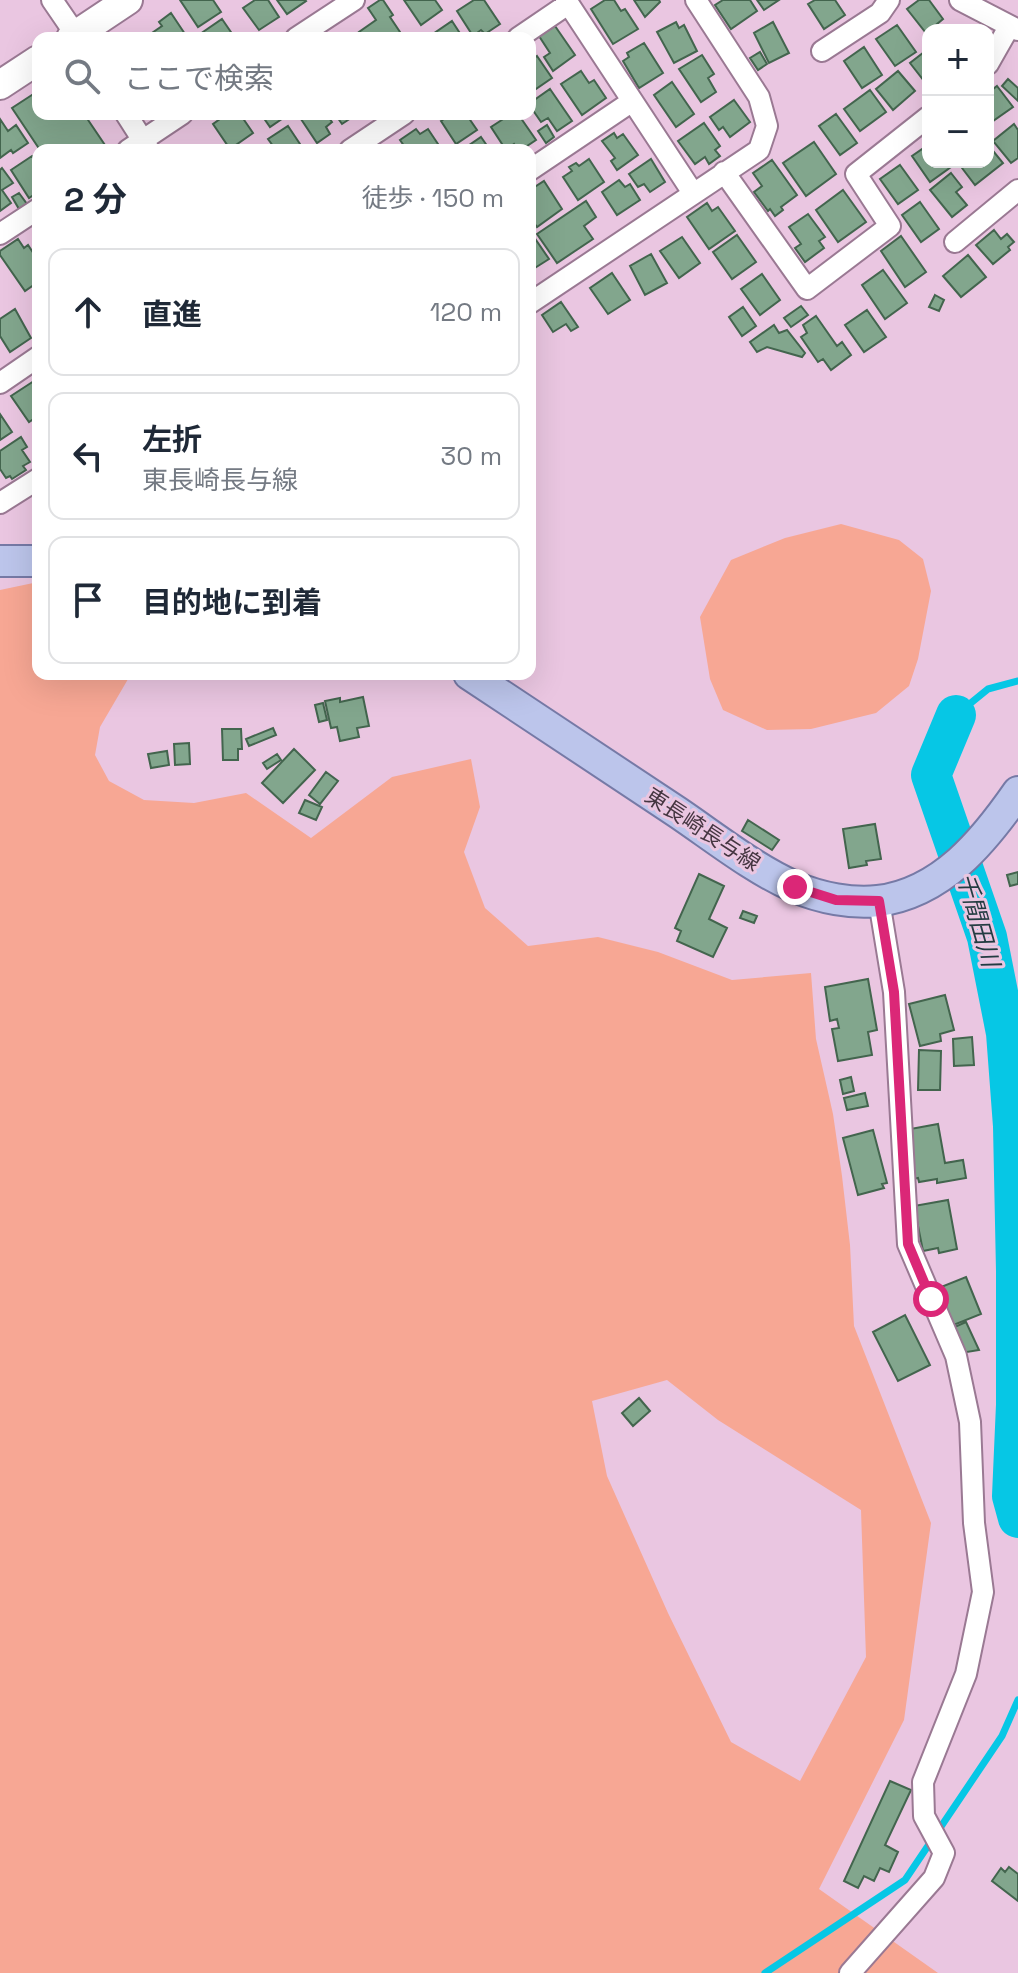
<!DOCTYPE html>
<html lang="ja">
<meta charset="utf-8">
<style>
:root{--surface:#fff;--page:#f6f6f7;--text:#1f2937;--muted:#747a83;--line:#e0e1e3}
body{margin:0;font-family:"Space Grotesk","Noto Sans JP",sans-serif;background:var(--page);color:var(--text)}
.controls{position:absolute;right:24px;top:24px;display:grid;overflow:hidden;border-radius:16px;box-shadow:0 8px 32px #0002}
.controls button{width:72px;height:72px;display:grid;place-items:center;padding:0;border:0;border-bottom:2px solid var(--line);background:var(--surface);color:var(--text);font:40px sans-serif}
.stop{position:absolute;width:24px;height:24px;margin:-18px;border:6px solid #db2777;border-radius:50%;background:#fff}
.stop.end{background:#db2777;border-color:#fff;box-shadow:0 2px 8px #0008}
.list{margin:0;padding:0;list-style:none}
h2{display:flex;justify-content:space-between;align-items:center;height:104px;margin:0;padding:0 32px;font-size:34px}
h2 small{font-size:26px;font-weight:400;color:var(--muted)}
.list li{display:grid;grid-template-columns:52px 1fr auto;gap:24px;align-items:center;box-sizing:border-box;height:128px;margin:0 16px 16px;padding:0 16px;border:2px solid var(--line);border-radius:16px}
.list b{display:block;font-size:30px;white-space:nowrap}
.list p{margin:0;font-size:26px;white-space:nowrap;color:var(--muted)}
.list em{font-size:26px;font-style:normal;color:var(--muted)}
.icon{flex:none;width:44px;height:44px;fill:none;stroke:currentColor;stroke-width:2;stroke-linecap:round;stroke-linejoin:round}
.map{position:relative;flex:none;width:1018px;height:1973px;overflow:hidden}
.search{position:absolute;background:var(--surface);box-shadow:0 8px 32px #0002;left:32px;top:32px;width:504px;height:88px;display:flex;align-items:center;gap:20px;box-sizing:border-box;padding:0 28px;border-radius:16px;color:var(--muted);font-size:30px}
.panel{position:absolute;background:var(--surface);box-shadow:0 8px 32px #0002;left:32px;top:144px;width:504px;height:536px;border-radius:16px}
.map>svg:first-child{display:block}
</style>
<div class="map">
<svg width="1018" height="1973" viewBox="0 0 1018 1973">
<rect width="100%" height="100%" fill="#eac6e1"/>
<path fill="#f7a794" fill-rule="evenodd" d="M841,524L899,540L923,559L931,591L918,659L909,686L876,713L811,729L767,730L723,710L710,679L700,617L731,560L785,538Z
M38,582V674H131L100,727L95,755L109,781L144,800L194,803L246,793L311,838L392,777L471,759L480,807L464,852L485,908L528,946L598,937L658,952L732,980L811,973L816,1039L833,1114L842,1176L850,1245L854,1326L931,1523L904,1720L819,1889L938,1973H0V590ZM667,1380L718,1420L861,1510L866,1657L800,1781L731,1742L668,1613L607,1476L592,1401Z"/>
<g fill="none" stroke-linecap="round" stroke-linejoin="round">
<path stroke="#06c7e5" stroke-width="7" d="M956,715L988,689L1018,681
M765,1973L905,1880L1002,1736L1018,1700"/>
<path stroke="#06c7e5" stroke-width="40" d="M956,715L931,775L987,937L1006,1033L1013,1126L1016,1271V1405L1012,1496L1018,1518"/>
</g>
<path fill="#82a68d" stroke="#43654e" stroke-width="2" d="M180,0H213L221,12L198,27Z
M255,0H268L279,17L259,30L243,8Z
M277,0H305L306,1L287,14Z
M380,0H383L393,15L390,17L404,38H364L359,32L376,20L368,8Z
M404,0H435L442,10L421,25Z
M474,0H484L500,24L485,34L481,30L473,36L457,11Z
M605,0H614L621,11L625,9L638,29L613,44L591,9Z
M634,0H659L660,2L645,17Z
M723,0H750L757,11L731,29L715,5Z
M757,0H779L764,10Z
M815,0H835L845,15L824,29L808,4Z
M919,0H929L943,19L926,33L907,9Z
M171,13L185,34L180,38H151L149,35L162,26L159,22Z
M222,19L235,38H202L200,34Z
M452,21L463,38H427Z
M676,22L679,28L684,25L697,51L674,63L657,32Z
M773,22L789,53L769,63L754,33Z
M897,25L916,52L895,66L876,39Z
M555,26L575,55L553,71L544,57L550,53L539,36Z
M644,43L663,73L639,88L623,61L629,57L627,53Z
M864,47L882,75L862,88L844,61Z
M928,49V86L910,63Z
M760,52L767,64L758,70L750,58Z
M702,55L714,74L708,78L716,92L701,102L679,69Z
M537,56L552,78L530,93V61Z
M581,71L589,83L594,80L606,98L582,115L561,84Z
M898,71L915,91L893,110L876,89Z
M1008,79L1018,88V101L1002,86Z
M672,82L694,114L676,127L654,95Z
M997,86L1013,107L993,121L988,114V93Z
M550,89L572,121L557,131L548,118L541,122L530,106V103Z
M870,90L886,112L860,131L844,109Z
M38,91V114H84L107,148L40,150L12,108Z
M734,100L750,122L730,137L723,127L719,130L710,117Z
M227,114H232L235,117L240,114L253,133L230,149L213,124Z
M261,114H289L270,127Z
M302,114H326L332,122L326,127L330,134L317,143L299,116Z
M335,114H357L342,124Z
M441,114H466L477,130L456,144L441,121L444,119Z
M511,114H518L536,140L521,150H518L514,144L506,150L491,127Z
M836,114L857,143L840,155L819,126Z
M0,119L8,131L16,125L28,143L13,153L11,150L0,158Z
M704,123L720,146L715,150L720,156L709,164L705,157L695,164L678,141Z
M1014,124L1018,130V158L1011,163L993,141Z
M547,125L554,137L546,143L538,131Z
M288,126L304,150H276L268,139Z
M416,129L420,134L428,129L442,150H407L400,140Z
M614,133L617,138L623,134L638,155L617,170L611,161L615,158L602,141Z
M481,137L490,150H462Z
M814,142L836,174L806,196L783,163Z
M928,145V162H947L951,167L930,182L912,156Z
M989,146L1003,163L975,185L962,168L969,162H988Z
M32,156L38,164V192L29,198L11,170Z
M589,159L604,182L578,200L563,177L572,171L569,167L576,163L579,166Z
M651,159L665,182L650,192L644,184L638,187L629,174Z
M772,160L797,195L781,207L783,210L775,216L770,209L768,211L754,192L762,186L753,173Z
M900,165L918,190L898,204L880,179Z
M2,168L13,183L2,190L11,203L0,211V170Z
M951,173L962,187L956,192L967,205L952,217L930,190Z
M619,180L625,187L630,184L640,200L617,215L602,192Z
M544,181L562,209L537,227L530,217V190Z
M843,190L866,222L838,242L816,210Z
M19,193L27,204L19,209L12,197Z
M586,201L596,217L584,226L593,239L557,263L537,234Z
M920,202L939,229L921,242L902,215Z
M707,203L712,211L718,207L735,231L709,249L687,217Z
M808,214L825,237L819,241L824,248L805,262L795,248L801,244L789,227Z
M994,230L1001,239L1007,234L1014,242L1008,247L1010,250L993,264L976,245Z
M737,235L756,262L732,279L713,252Z
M901,236L926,272L905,287L881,251Z
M534,237L549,259L530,271V240Z
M682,237L700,263L679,278L660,251Z
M18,239L24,248L28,245L38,260V282L25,291L0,255V251Z
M651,254L667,283L645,295L630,266Z
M968,255L986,277L961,297L943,276Z
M883,270L907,303L885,319L862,285Z
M612,273L630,300L608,314L590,288Z
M762,274L780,300L760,315L741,289Z
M935,295L944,300L939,311L929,307Z
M561,302L578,327L571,331L566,324L553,332L542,315Z
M801,306L808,315L791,327L784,318Z
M743,307L756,326L742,336L729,317Z
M15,309L31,338L10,352L0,336V319Z
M867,310L886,337L864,352L845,325Z
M816,316L837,346L842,342L851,355L831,370L823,359L818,362L801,337L807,333L803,325Z
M774,325L779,333L787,330L805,353L802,357L767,347L757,352L750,342Z
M37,379L38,416L29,422L11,396Z
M0,414L12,432L0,440Z
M21,437L27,447L22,450L30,462L23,466L26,470L12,479L10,476L6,478L0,469V451Z
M363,697L369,726L357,728L359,737L340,741L337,727L331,728L325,701L340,698V702Z
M323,703L327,720L319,722L315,705Z
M273,728L276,735L249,746L246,739Z
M222,729H241L242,749H238V760H223Z
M189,743L190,764L175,765L174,744Z
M294,749L315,770L283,803L262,783Z
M167,751L169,765L151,768L148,754Z
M277,754L281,760L267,769L263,763Z
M326,772L338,781L320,804L309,795Z
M305,800L322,807L316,820L299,813Z
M748,820L779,840L772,850L742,831Z
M875,824L881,859L866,861L867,865L849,868L843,829Z
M1018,872V884L1010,886L1007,875Z
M699,874L724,886L709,919L727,928L713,957L677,941L681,931L675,928Z
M743,911L757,916L754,923L740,918Z
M868,979L877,1030L868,1032L872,1055L838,1061L832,1029L839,1028L837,1019L830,1021L825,987Z
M945,995L954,1030L940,1034L941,1041L920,1046L909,1004Z
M972,1037L974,1065L954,1066L953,1039Z
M919,1050L941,1051L940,1090H918Z
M851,1077L854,1091L843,1094L840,1080Z
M865,1093L868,1106L847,1110L844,1098Z
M938,1124L945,1163L963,1160L966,1178L937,1183V1179L919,1182L918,1178L913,1179L905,1130Z
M873,1130L887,1183L882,1184L884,1188L858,1195L843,1138Z
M948,1200L957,1249L939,1253L938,1248L923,1251L914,1206Z
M966,1277L981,1314L951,1326L936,1289Z
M905,1315L930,1365L898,1381L873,1332Z
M966,1322L979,1350L961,1353L950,1329Z
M639,1398L650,1411L633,1426L622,1413Z
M890,1781L911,1790L885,1845L898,1852L889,1872L880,1868L874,1881L864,1876L858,1888L844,1881Z
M1009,1867L1018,1874V1901L992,1881L1001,1868L1005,1872Z"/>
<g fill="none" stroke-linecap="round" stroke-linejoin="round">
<defs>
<path id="street" d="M52,0L78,38
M566,0L693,193
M960,0L1018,30
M296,38L354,0
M518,38L568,4
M822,51L880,13L889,0
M988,64L1009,27
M126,114L149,150
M128,150L182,114
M350,150L404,114
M530,170L631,102
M724,172L807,289L890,226L856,174L928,117
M0,234L38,209
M955,242L1018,190
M530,303L759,150L767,126L759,97L696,0
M0,383L38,357
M0,503L38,479
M850,1973L934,1878L944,1853L924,1816L923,1782L966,1674L983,1592L974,1523L970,1422L956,1356L908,1244L894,992L879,901"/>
<path id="secondary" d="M71,38L128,0
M0,85L38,60"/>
<path id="primary" d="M0,561H38
M469,674C538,720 607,766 677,812C714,837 754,869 795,887C820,898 852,904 878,901C942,893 984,841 1018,792"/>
</defs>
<use href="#street" stroke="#9a7993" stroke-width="24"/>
<use href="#secondary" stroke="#9a7993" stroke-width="32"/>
<use href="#primary" stroke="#767aa6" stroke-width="34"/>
<use href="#street" stroke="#fff" stroke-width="20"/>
<use href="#secondary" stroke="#fff" stroke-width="28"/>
<use href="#primary" stroke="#bcc5eb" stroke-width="30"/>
</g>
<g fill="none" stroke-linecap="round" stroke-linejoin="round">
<path stroke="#db2777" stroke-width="10" d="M795,887L836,900L879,901L894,992L908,1244L931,1299"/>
</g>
<g text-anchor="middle" stroke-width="6" stroke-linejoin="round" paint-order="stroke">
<g font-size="22" fill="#453641" stroke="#eac6e1">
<text transform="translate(703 829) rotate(33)" y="8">東長崎長与線</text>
</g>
<g font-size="24" font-style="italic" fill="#233c42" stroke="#eac6e1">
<text transform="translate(978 920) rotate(74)" y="8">千間田川</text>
</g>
</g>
</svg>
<div class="controls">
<button>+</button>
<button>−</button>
</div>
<div class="stop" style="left:931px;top:1299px"></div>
<div class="stop end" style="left:795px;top:887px"></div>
<div class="search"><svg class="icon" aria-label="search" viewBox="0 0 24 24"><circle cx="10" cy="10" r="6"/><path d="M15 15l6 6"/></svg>ここで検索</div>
<section class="panel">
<h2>2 分<small>徒歩 · 150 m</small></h2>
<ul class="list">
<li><svg class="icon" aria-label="ahead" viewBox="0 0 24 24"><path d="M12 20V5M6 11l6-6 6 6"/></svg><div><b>直進</b></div><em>120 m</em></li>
<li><svg class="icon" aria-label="left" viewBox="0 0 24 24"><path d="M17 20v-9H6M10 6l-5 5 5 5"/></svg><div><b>左折</b><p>東長崎長与線</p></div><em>30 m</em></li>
<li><svg class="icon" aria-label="arrive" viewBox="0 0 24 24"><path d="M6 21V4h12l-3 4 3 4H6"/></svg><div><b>目的地に到着</b></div></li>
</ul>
</section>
</div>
